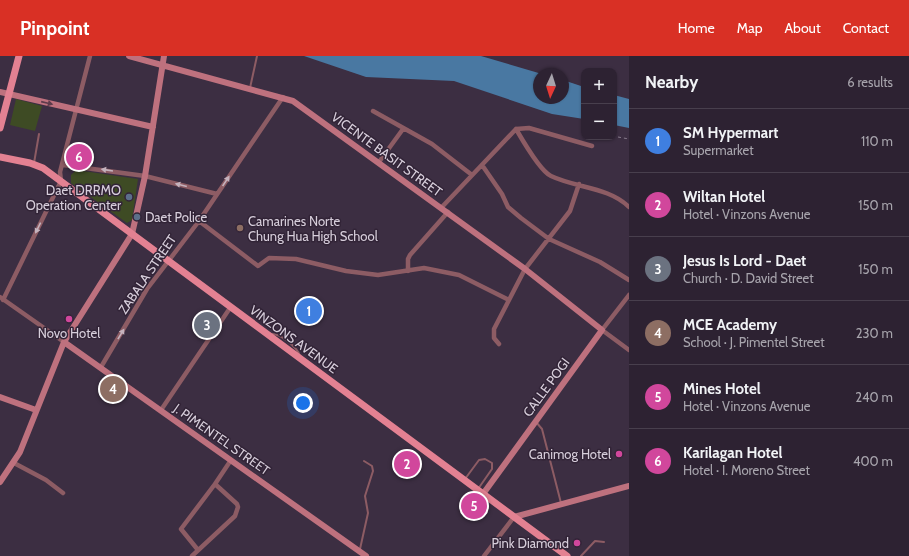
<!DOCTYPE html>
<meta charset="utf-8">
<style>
:root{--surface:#2d2232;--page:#392f3e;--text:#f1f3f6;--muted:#a7a4ac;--line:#483f4d;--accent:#d93025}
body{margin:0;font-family:Cabin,sans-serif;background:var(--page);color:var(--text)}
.controls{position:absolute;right:12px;top:12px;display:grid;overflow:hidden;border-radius:8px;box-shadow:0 1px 3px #0004}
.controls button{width:36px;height:36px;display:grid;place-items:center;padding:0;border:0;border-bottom:1px solid var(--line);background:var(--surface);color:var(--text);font:20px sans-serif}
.compass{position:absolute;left:533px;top:12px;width:36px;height:36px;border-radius:50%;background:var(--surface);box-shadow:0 1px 3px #0004;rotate:184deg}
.you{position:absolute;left:303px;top:347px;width:14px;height:14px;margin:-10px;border:3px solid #fff;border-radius:50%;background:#1a73e8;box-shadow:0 0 0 6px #1a73e833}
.badge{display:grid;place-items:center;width:26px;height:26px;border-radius:50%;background:var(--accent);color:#fff;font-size:13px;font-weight:700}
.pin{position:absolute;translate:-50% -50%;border:2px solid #fff;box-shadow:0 1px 4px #0006}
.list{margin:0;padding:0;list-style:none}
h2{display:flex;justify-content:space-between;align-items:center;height:52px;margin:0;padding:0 16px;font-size:17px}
h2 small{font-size:13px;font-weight:400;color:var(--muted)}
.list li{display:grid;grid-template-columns:26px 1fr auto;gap:12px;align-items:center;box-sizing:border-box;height:64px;padding:0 16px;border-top:1px solid var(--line)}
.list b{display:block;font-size:15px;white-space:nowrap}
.list p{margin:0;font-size:13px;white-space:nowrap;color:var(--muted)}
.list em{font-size:13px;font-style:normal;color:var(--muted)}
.map{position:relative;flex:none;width:629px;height:500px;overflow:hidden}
header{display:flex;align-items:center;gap:24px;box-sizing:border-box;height:56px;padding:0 20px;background:var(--accent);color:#fff}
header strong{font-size:19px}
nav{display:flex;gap:22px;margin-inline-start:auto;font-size:14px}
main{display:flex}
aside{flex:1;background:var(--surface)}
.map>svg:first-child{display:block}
</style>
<header>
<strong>Pinpoint</strong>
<nav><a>Home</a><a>Map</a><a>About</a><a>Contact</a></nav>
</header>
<main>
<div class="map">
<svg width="629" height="500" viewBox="0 0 629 500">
<rect width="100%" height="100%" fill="#3c2e42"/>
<path fill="#3e4b24" d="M16,43L42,50L35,75L10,69Z
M76,114L138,123L132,164L127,167L71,127V119Z"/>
<path fill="#4978a2" d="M304,0H481L542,18H539V42H563V24L584,31V63L552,58L454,25L366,21Z
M614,39L629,43V72L614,69Z"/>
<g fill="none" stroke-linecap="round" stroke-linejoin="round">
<path stroke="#887c8d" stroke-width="1" stroke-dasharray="3 3" stroke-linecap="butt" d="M618,81L629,83"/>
<path stroke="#8d5c64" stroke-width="2" d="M250,32L257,0
M34,107L39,78
M272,278C281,278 297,291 300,300
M536,366L542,373L561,447
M465,423L479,404L485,403L492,407V413L478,433
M360,493L368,457L365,440L373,415L372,410L364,405
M581,500L595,485L604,486"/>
<path stroke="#8d5c64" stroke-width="4.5" d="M373,55L432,88L472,119
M516,73L529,72L592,90
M379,106L403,73
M63,109L145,120L217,138
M482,109L502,138L508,151L521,162L549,183L600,206L629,224
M441,152L516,73C523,85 540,115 551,120C576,132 609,131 629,151
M199,165L258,210L269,202L296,203L346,215L378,219L424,212L459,219L509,244L525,213L570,155L579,128
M408,215V203L410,199L448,156
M629,239L602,274L629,294
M0,241L64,286
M3,244L61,125L60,116L90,0
M499,288L494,282V273L509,244
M101,311L147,233L199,165L283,41
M161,354L230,252
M14,407L46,424L63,437
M198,494L181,473L215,428
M192,500L235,460L238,451L237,448L215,428L231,404
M484,500L514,461"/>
<path stroke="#be717e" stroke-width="6" d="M129,0L293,45L525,213L602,274L483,438
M0,36L153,71
M64,286L366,500
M0,341L36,354
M0,426L20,396L64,286L132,178L145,120L164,0
M514,461L629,430"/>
<path stroke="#e38192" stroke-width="7" d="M0,72L19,0
M0,101L30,107L43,112L567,500"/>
</g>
<defs><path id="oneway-solid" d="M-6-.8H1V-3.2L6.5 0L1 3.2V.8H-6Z"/></defs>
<use fill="#5c3b4c" href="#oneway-solid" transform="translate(47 47) rotate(13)"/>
<g fill="#c4b2bd">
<use href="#oneway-solid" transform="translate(107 114) rotate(-171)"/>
<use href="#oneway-solid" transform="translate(226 125) rotate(-56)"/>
<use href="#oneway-solid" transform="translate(181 129) rotate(-166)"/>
<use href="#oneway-solid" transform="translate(38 172) rotate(116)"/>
<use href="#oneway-solid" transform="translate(121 278) rotate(-59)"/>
</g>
<g fill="#5c6f8a" stroke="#322437" stroke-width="1.5">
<circle cx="129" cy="141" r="4"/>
<circle cx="137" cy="161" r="4"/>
</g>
<circle fill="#8d6e63" stroke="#322437" stroke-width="1.5" cx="240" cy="172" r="4"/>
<g fill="#d1479c" stroke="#322437" stroke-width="1.5">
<circle cx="69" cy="263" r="4"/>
<circle cx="619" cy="398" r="4"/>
<circle cx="577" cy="487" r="4"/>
</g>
<g text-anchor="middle" stroke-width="3" stroke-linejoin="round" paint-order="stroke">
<g font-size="13" fill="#d7cedb" stroke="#322437">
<text transform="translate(387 98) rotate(36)" y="5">VICENTE BASIT STREET</text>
<text transform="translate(147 218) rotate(-56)" y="5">ZABALA STREET</text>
<text transform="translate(294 283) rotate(36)" y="5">VINZONS AVENUE</text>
<text transform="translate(546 331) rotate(-54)" y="5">CALLE POGI</text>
<text transform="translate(222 383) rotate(35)" y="5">J. PIMENTEL STREET</text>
</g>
<g font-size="13" fill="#d7cedb" stroke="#322437" text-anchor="end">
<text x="121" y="139">Daet DRRMO<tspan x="121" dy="15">Operation Center</tspan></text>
<text x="145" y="166" text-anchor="start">Daet Police</text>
<text x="248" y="170" text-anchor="start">Camarines Norte<tspan x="248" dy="15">Chung Hua High School</tspan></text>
<text x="69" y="282" text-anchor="middle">Novo Hotel</text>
<text x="611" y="403">Canimog Hotel</text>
<text x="569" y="492">Pink Diamond</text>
</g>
</g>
</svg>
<div class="controls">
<button>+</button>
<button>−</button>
</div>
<svg class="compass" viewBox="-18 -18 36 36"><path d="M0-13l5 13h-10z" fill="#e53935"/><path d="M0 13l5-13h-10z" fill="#a7a4ac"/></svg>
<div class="you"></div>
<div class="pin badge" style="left:309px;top:255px;background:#3f7fe0">1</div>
<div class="pin badge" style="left:407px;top:408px;background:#d1479c">2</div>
<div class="pin badge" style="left:207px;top:269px;background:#6b7280">3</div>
<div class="pin badge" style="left:113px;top:333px;background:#8d6e63">4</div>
<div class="pin badge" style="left:474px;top:450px;background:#d1479c">5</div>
<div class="pin badge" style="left:79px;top:101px;background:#d1479c">6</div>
</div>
<aside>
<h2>Nearby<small>6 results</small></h2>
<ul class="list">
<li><span class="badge" style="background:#3f7fe0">1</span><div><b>SM Hypermart</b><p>Supermarket</p></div><em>110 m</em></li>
<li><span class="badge" style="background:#d1479c">2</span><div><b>Wiltan Hotel</b><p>Hotel · Vinzons Avenue</p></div><em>150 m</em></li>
<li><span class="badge" style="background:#6b7280">3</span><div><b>Jesus Is Lord - Daet</b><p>Church · D. David Street</p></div><em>150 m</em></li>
<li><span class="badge" style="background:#8d6e63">4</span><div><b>MCE Academy</b><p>School · J. Pimentel Street</p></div><em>230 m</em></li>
<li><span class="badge" style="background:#d1479c">5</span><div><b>Mines Hotel</b><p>Hotel · Vinzons Avenue</p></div><em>240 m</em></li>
<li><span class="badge" style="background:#d1479c">6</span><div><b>Karilagan Hotel</b><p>Hotel · I. Moreno Street</p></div><em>400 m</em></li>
</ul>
</aside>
</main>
